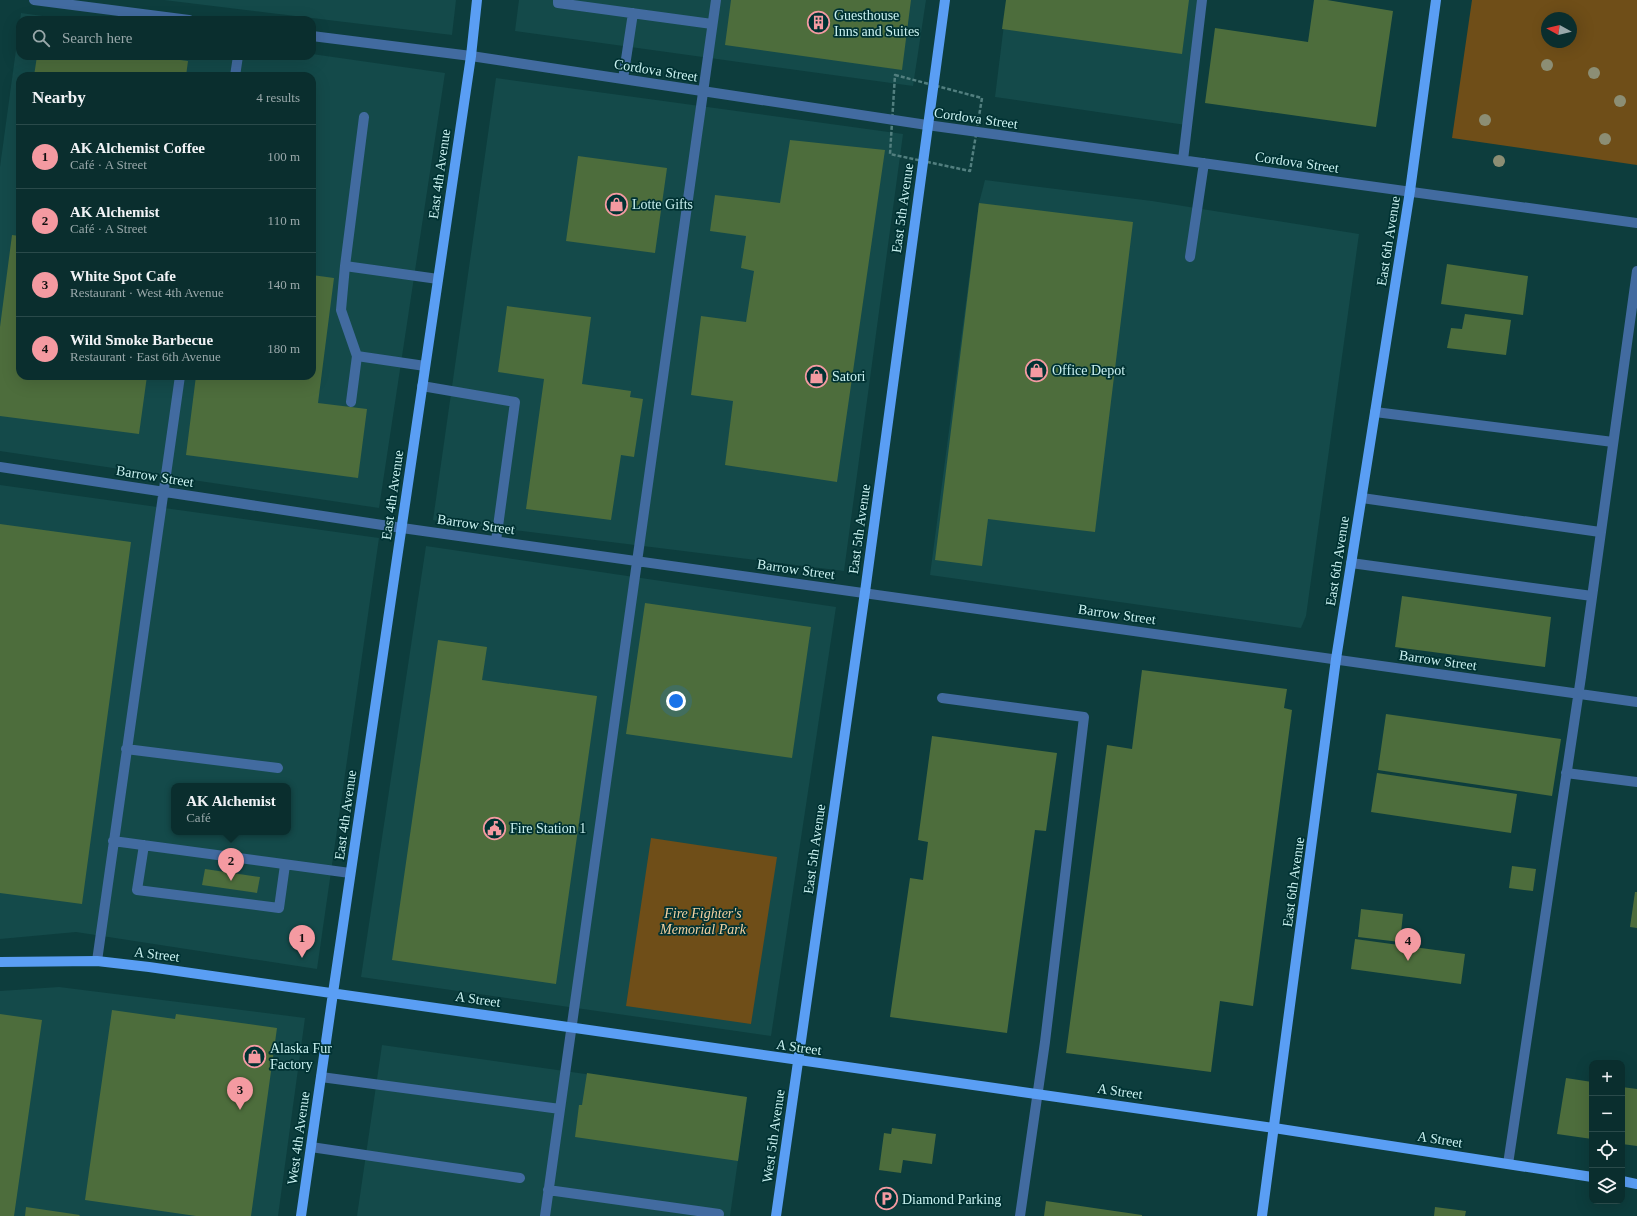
<!DOCTYPE html>
<meta charset="utf-8">
<style>
:root{--surface:#0a2e2e;--page:#183a3a;--text:#f1f3f6;--muted:#99a8aa;--line:#2a4a4a;--accent:#f49aa1}
body{margin:0;font-family:"Times New Roman",serif;background:var(--page);color:var(--text)}
.controls{position:absolute;right:12px;bottom:12px;display:grid;overflow:hidden;border-radius:8px;box-shadow:0 4px 16px #0002}
.controls button{width:36px;height:36px;display:grid;place-items:center;padding:0;border:0;border-bottom:1px solid var(--line);background:var(--surface);color:var(--text);font:20px sans-serif}
.compass{position:absolute;left:1541px;top:12px;width:36px;height:36px;border-radius:50%;background:var(--surface);box-shadow:0 4px 16px #0002;rotate:278deg}
.you{position:absolute;left:676px;top:701px;width:14px;height:14px;margin:-10px;border:3px solid #fff;border-radius:50%;background:#1a73e8;box-shadow:0 0 0 6px #1a73e833}
.badge{display:grid;place-items:center;width:26px;height:26px;border-radius:50%;background:var(--accent);color:#111;font-size:13px;font-weight:700}
.pin{position:absolute;translate:-50% -33px;filter:drop-shadow(0 1px 2px #0008)}
.pin::after{content:'';position:absolute;top:21px;width:14px;height:12px;background:inherit;clip-path:polygon(0 0,100% 0,50% 100%)}
.popup{position:absolute;left:171px;top:783px;width:120px;height:52px;box-sizing:border-box;display:grid;place-content:center;border-radius:8px;background:var(--surface);filter:drop-shadow(0 1px 3px #0005);font-size:13px;white-space:nowrap;color:var(--muted)}
.popup b{font-size:15px;color:var(--text)}
.popup::after{content:'';position:absolute;left:50%;top:100%;margin-left:-8px;border:8px solid transparent;border-top-color:var(--surface)}
.list{margin:0;padding:0;list-style:none}
h2{display:flex;justify-content:space-between;align-items:center;height:52px;margin:0;padding:0 16px;font-size:17px}
h2 small{font-size:13px;font-weight:400;color:var(--muted)}
.list li{display:grid;grid-template-columns:26px 1fr auto;gap:12px;align-items:center;box-sizing:border-box;height:64px;padding:0 16px;border-top:1px solid var(--line)}
.list b{display:block;font-size:15px;white-space:nowrap}
.list p{margin:0;font-size:13px;white-space:nowrap;color:var(--muted)}
.list em{font-size:13px;font-style:normal;color:var(--muted)}
.icon{flex:none;width:22px;height:22px;fill:none;stroke:currentColor;stroke-width:2;stroke-linecap:round;stroke-linejoin:round}
.map{position:relative;flex:none;width:1637px;height:1216px;overflow:hidden}
.search{position:absolute;background:var(--surface);box-shadow:0 4px 16px #0002;left:16px;top:16px;width:300px;height:44px;display:flex;align-items:center;gap:10px;box-sizing:border-box;padding:0 14px;border-radius:12px;color:var(--muted);font-size:15px}
.panel{position:absolute;background:var(--surface);box-shadow:0 4px 16px #0002;left:16px;top:72px;width:300px;height:308px;border-radius:12px}
.map>svg:first-child{display:block}
</style>
<div class="map">
<svg width="1637" height="1216" viewBox="0 0 1637 1216">
<rect width="100%" height="100%" fill="#0d3d3d"/>
<path fill="#144a4a" fill-rule="evenodd" d="M164,0H456L452,35Z
M519,0H926L913,86L515,31Z
M1007,0H1199L1186,125L995,97Z
M21,13L71,20H20V56H312V54L445,73L379,508L0,451V167ZM20,76H312V376H20Z
M496,78L903,134L844,571L433,520Z
M985,180L1152,201L1359,234L1306,616L1301,628L930,575L979,203Z
M0,485L379,538L317,969L76,932L0,939ZM174,786H288V832H174Z
M426,546L836,607L771,1036L361,977Z
M59,987L305,1018L278,1216H0V991Z
M382,1045L747,1097L730,1216H357Z"/>
<path fill="#6f4e18" fill-rule="evenodd" d="M1472,0H1637V165L1452,138ZM1547,18H1571V42H1547Z
M651,838L777,857L751,1024L626,1006Z"/>
<path fill="#4d6d3c" d="M731,0H911L902,70L725,45Z
M1006,0H1189L1182,54L1002,29Z
M1314,0H1327L1393,11L1376,127L1205,103L1215,28L1308,42Z
M37,56H151L188,61L186,76H34Z
M790,140L885,150L837,482L725,465L733,401L691,395L701,316L746,322L754,271L741,268L746,236L710,231L715,195L780,203Z
M578,156L667,168L655,253L566,241Z
M979,203L1133,222L1095,532L988,519L982,566L935,560Z
M12,235L20,236V376H147L139,434L0,416V327Z
M1447,264L1528,276L1523,315L1441,304Z
M312,275L334,278L318,403L367,409L358,478L186,455L196,376H312Z
M507,306L591,317L582,384L631,391L630,397L643,399L634,457L621,455L611,520L526,509L544,379L498,372Z
M1465,314L1511,320L1506,355L1447,348L1451,328L1462,329Z
M0,524L131,542L82,904L0,893Z
M1402,596L1551,617L1545,667L1395,647Z
M645,603L811,627L792,758L626,734Z
M438,640L487,647L482,680L597,696L556,984L392,960Z
M1142,670L1287,689L1284,708L1292,710L1253,1006L1220,1001L1211,1072L1066,1053L1107,745L1132,749Z
M1386,714L1561,739L1552,796L1378,770Z
M932,736L1057,753L1046,831L1035,830L1007,1033L890,1017L910,878L923,880L928,842L918,840Z
M1377,773L1517,794L1511,833L1371,812Z
M1512,866L1536,869L1533,891L1509,888Z
M205,869L260,877L257,893L202,885Z
M1635,892H1637V928L1630,927Z
M1361,909L1403,914L1400,942L1358,937Z
M1355,939L1465,954L1461,984L1351,969Z
M112,1010L175,1019L176,1014L277,1028L251,1216H196L85,1200Z
M0,1014L42,1020L14,1216H0Z
M587,1073L747,1097L738,1161L575,1137L579,1105H582Z
M1566,1078L1592,1082V1139L1557,1134Z
M1622,1087L1637,1089V1146L1622,1144Z
M892,1128L936,1134L932,1164L903,1160L901,1173L879,1170L884,1133L891,1134Z
M1046,1201L1142,1215V1216H1044Z
M26,1207L80,1215L79,1216H25Z
M1435,1207L1466,1211L1465,1216H1434Z"/>
<g fill="none" stroke-linecap="round" stroke-linejoin="round">
<path stroke="#527f7f" stroke-width="2.5" stroke-dasharray="4 2" stroke-linecap="butt" d="M895,75L982,98L970,171L890,154Z"/>
<path stroke="#426ba0" stroke-width="10" d="M34,0L189,20
M558,0V3L712,24
M312,36L471,56L927,125L1637,223
M235,76L238,56
M623,79L633,13
M364,117L345,266L438,279
M1183,160L1202,0
M1190,257L1204,163
M345,266L341,310L357,356L351,402
M357,356L425,366
M422,386L515,402L496,541
M1375,412L1613,442
M0,467L402,528L1637,702
M1362,498L1600,532
M1351,563L1592,596
M942,698L1084,717L1045,1042L1020,1216
M126,749L278,768
M1566,773L1637,782
M113,841L350,873
M144,845L137,890L279,908L285,865
M97,961L180,376
M321,1077L560,1109
M311,1147L520,1178
M1508,1164L1581,677L1637,271
M548,1190L719,1214
M545,1216L716,0"/>
<path stroke="#5a9ef4" stroke-width="10" d="M0,962L97,961L149,967L1274,1128L1592,1177
M1622,1181L1637,1184
M301,1216L333,993L471,56L477,0
M776,1216L865,592L945,0
M1262,1216L1336,659L1410,191L1436,0"/>
</g>
<g fill="#8c8e74">
<circle cx="1547" cy="65" r="6"/>
<circle cx="1594" cy="73" r="6"/>
<circle cx="1620" cy="101" r="6"/>
<circle cx="1485" cy="120" r="6"/>
<circle cx="1605" cy="139" r="6"/>
<circle cx="1499" cy="161" r="6"/>
</g>
<defs>
<symbol id="building-ring" viewBox="-11 -11 22 22"><circle r="9.5" fill="#003233" stroke="#f49aa1" stroke-width="1.5"/><path d="M-4-6H4V6H1V3H-1V6H-4ZM-2.5-4.3h1.7v1.8h-1.7ZM.8-4.3h1.7v1.8H.8ZM-2.5-1h1.7V.8h-1.7ZM.8-1h1.7V.8H.8Z" fill="#f49aa1"/></symbol>
<symbol id="shop-ring" viewBox="-11 -11 22 22"><circle r="9.5" fill="#003233" stroke="#f49aa1" stroke-width="1.5"/><path d="M-5-2.5h2.3a2.7 3.5 0 0 1 5.4 0H5L5.5 6h-11ZM-1.5-2.5h3a1.5 2.3 0 0 0-3 0Z" fill="#f49aa1"/></symbol>
<symbol id="civic-ring" viewBox="-11 -11 22 22"><circle r="9.5" fill="#003233" stroke="#f49aa1" stroke-width="1.5"/><path d="M-.6-6.5H3V-4.5H.6V-3L4-1V1h2V6H-6V1h2V-1L-.6-3ZM-1.2 2.5V6h2.4V2.5Z" fill="#f49aa1"/></symbol>
<symbol id="parking-ring" viewBox="-11 -11 22 22"><circle r="9.5" fill="#003233" stroke="#f49aa1" stroke-width="1.5"/><path d="M-3.5-5.5H1a3.5 3.5 0 0 1 0 7H-1V5.5H-3.5ZM-1-3.4V-.6H.8a1.4 1.4 0 0 0 0-2.8Z" fill="#f49aa1"/></symbol>
</defs>
<g fill-rule="evenodd">
<use href="#building-ring" x="806" y="10" width="25" height="25"/>
<use href="#shop-ring" x="604" y="192" width="25" height="25"/>
<use href="#shop-ring" x="1024" y="358" width="25" height="25"/>
<use href="#shop-ring" x="804" y="364" width="25" height="25"/>
<use href="#civic-ring" x="482" y="816" width="25" height="25"/>
<use href="#shop-ring" x="242" y="1044" width="25" height="25"/>
<use href="#parking-ring" x="874" y="1186" width="25" height="25"/>
</g>
<g text-anchor="middle" stroke-width="3.5" stroke-linejoin="round" paint-order="stroke">
<g font-size="14" fill="#c9f1f0" stroke="#003233" text-anchor="start">
<text x="834" y="20">Guesthouse<tspan x="834" dy="16">Inns and Suites</tspan></text>
<text x="632" y="209">Lotte Gifts</text>
<text x="1052" y="375">Office Depot</text>
<text x="832" y="381">Satori</text>
<text x="510" y="833">Fire Station 1</text>
<text x="270" y="1053">Alaska Fur<tspan x="270" dy="16">Factory</tspan></text>
<text x="902" y="1204">Diamond Parking</text>
</g>
<g font-size="14" fill="#c9f1f0" stroke="#003233">
<text transform="translate(656 70) rotate(9)" y="5">Cordova Street</text>
<text transform="translate(976 118) rotate(8)" y="5">Cordova Street</text>
<text transform="translate(1297 162) rotate(8)" y="5">Cordova Street</text>
<text transform="translate(439 174) rotate(-82)" y="5">East 4th Avenue</text>
<text transform="translate(902 208) rotate(-82)" y="5">East 5th Avenue</text>
<text transform="translate(1388 241) rotate(-81)" y="5">East 6th Avenue</text>
<text transform="translate(155 476) rotate(9)" y="5">Barrow Street</text>
<text transform="translate(392 495) rotate(-82)" y="5">East 4th Avenue</text>
<text transform="translate(476 524) rotate(8)" y="5">Barrow Street</text>
<text transform="translate(859 529) rotate(-82)" y="5">East 5th Avenue</text>
<text transform="translate(1337 561) rotate(-81)" y="5">East 6th Avenue</text>
<text transform="translate(796 569) rotate(8)" y="5">Barrow Street</text>
<text transform="translate(1117 614) rotate(8)" y="5">Barrow Street</text>
<text transform="translate(1438 660) rotate(8)" y="5">Barrow Street</text>
<text transform="translate(345 815) rotate(-82)" y="5">East 4th Avenue</text>
<text transform="translate(814 849) rotate(-82)" y="5">East 5th Avenue</text>
<text transform="translate(1293 882) rotate(-82)" y="5">East 6th Avenue</text>
<text transform="translate(157 954) rotate(7)" y="5">A Street</text>
<text transform="translate(478 999) rotate(8)" y="5">A Street</text>
<text transform="translate(799 1047) rotate(8)" y="5">A Street</text>
<text transform="translate(1120 1091) rotate(8)" y="5">A Street</text>
<text transform="translate(773 1136) rotate(-82)" y="5">West 5th Avenue</text>
<text transform="translate(298 1138) rotate(-82)" y="5">West 4th Avenue</text>
<text transform="translate(1440 1139) rotate(9)" y="5">A Street</text>
</g>
<g font-size="14" font-style="italic" fill="#f4d1a1" stroke="#003233">
<text x="703" y="918">Fire Fighter's<tspan x="703" dy="16">Memorial Park</tspan></text>
</g>
</g>
</svg>
<div class="controls">
<button>+</button>
<button>−</button>
<button><svg class="icon" aria-label="locate" viewBox="0 0 24 24"><circle cx="12" cy="12" r="6"/><path d="M12 2v4M12 18v4M2 12h4M18 12h4"/></svg></button>
<button><svg class="icon" aria-label="layers" viewBox="0 0 24 24"><path d="M12 4l9 5-9 5-9-5zM3 14l9 5 9-5"/></svg></button>
</div>
<svg class="compass" viewBox="-18 -18 36 36"><path d="M0-13l5 13h-10z" fill="#e53935"/><path d="M0 13l5-13h-10z" fill="#99a8aa"/></svg>
<div class="you"></div>
<div class="pin badge" style="left:302px;top:958px">1</div>
<div class="pin badge" style="left:231px;top:881px">2</div>
<div class="popup"><b>AK Alchemist</b>Café</div>
<div class="pin badge" style="left:240px;top:1110px">3</div>
<div class="pin badge" style="left:1408px;top:961px">4</div>
<div class="search"><svg class="icon" aria-label="search" viewBox="0 0 24 24"><circle cx="10" cy="10" r="6"/><path d="M15 15l6 6"/></svg>Search here</div>
<section class="panel">
<h2>Nearby<small>4 results</small></h2>
<ul class="list">
<li><span class="badge">1</span><div><b>AK Alchemist Coffee</b><p>Café · A Street</p></div><em>100 m</em></li>
<li><span class="badge">2</span><div><b>AK Alchemist</b><p>Café · A Street</p></div><em>110 m</em></li>
<li><span class="badge">3</span><div><b>White Spot Cafe</b><p>Restaurant · West 4th Avenue</p></div><em>140 m</em></li>
<li><span class="badge">4</span><div><b>Wild Smoke Barbecue</b><p>Restaurant · East 6th Avenue</p></div><em>180 m</em></li>
</ul>
</section>
</div>
